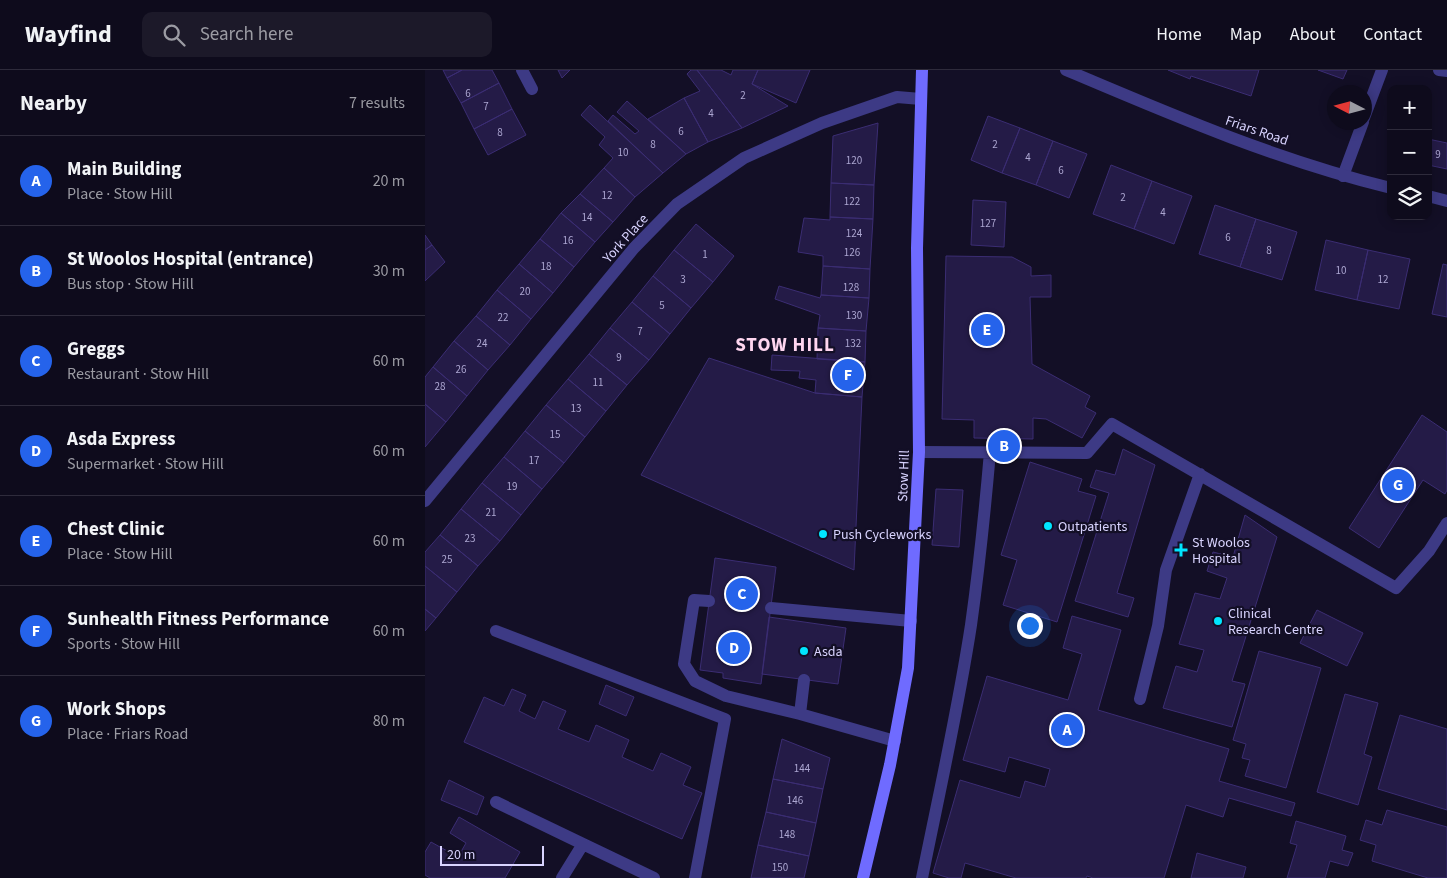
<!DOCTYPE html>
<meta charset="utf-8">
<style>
:root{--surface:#0e0b1c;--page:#1c1929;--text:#f1f3f6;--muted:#9b9ba3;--line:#2e2b3b;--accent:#2563eb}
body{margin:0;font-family:"Source Sans 3",sans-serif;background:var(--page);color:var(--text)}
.controls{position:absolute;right:15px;top:15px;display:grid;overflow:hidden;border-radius:10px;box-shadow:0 2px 12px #0003}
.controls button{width:45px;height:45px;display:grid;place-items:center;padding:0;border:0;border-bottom:1px solid var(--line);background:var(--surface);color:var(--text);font:25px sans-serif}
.compass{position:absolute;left:902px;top:15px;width:45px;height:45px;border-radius:50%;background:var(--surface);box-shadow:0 2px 12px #0003;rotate:276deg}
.scale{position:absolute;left:15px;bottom:12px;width:104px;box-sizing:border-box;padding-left:5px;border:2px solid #d9d4ff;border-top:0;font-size:14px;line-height:18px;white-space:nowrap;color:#d9d4ff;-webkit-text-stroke:4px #130f26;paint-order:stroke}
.you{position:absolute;left:604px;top:555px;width:18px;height:18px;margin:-12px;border:4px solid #fff;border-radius:50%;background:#1a73e8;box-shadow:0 0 0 8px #1a73e833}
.badge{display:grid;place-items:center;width:32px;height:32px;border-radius:50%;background:var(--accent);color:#fff;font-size:16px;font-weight:700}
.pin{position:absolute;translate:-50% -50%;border:2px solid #fff;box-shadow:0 1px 5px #0006}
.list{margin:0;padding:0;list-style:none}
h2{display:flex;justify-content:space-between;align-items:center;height:65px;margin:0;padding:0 20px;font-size:21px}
h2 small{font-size:16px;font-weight:400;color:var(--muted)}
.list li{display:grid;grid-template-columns:32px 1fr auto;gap:15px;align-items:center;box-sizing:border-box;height:90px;padding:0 20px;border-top:1px solid var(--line)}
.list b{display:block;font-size:19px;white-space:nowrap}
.list p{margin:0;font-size:16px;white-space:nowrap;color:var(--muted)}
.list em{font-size:16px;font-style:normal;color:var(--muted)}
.icon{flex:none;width:28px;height:28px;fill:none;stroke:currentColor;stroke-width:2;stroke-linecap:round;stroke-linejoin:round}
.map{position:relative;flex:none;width:1022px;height:808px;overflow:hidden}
header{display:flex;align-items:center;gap:30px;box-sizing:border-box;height:70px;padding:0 25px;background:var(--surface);border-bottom:1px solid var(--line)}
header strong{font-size:24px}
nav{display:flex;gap:28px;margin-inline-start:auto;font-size:18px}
.search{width:350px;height:45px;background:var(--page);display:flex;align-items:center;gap:12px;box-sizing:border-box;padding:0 18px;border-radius:10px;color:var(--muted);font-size:19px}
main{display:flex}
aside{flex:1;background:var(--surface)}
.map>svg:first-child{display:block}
</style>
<header>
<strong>Wayfind</strong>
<div class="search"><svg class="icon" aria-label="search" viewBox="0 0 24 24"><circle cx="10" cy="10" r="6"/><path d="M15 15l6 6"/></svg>Search here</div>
<nav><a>Home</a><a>Map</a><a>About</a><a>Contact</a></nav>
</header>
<main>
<aside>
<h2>Nearby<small>7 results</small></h2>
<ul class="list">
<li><span class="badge">A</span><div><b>Main Building</b><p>Place · Stow Hill</p></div><em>20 m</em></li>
<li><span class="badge">B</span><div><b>St Woolos Hospital (entrance)</b><p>Bus stop · Stow Hill</p></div><em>30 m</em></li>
<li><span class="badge">C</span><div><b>Greggs</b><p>Restaurant · Stow Hill</p></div><em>60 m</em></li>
<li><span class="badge">D</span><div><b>Asda Express</b><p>Supermarket · Stow Hill</p></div><em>60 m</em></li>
<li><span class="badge">E</span><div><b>Chest Clinic</b><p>Place · Stow Hill</p></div><em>60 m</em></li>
<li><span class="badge">F</span><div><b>Sunhealth Fitness Performance</b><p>Sports · Stow Hill</p></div><em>60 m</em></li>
<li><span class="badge">G</span><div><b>Work Shops</b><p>Place · Friars Road</p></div><em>80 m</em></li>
</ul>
</aside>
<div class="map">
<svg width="1022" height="808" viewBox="0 0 1022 808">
<rect width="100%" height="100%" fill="#130f26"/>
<path fill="#241b47" stroke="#3b2d73" d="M18,0H37L22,8Z
M37,0H67L74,13L36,33L22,8Z
M133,0H145L137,8Z
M266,0H272L317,58L283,72L259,28L275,21L262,4Z
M272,0H296L306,5L308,0H333L327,14L363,36L317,58Z
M333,0H385L371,33L327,14Z
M743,0H834L826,26L766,6L765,9Z
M893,0H922L918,9Z
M74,13L87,39L49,59L36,33Z
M259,28L283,72L261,84L223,49Z
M202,31L261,84L238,103L183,51L188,45L210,64L214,61L192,42Z
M165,35L238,103L210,127L179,98L188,88L174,75L180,67L156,45Z
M87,39L101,65L63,85L49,59Z
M563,46L595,58L577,103L546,90Z
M453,53L449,115L406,113L408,66Z
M595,58L628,71L611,115L577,103Z
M1003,69L1022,73V99L1003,95Z
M628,71L662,84L644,128L611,115Z
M686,95L727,111L709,159L668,144Z
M179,98L210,127L188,152L155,124Z
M727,111L767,126L749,174L709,159Z
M406,113L449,115L448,149L405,147Z
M155,124L188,152L170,172L136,143Z
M548,130L581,132L579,177L546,175Z
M790,135L831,149L815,197L774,184Z
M136,143L170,172L149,197L115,169Z
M405,147L448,149L445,199L398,196V186L373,182L379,148L405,150Z
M831,149L872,162L857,210L815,197Z
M271,154L309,186L288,212L249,180Z
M0,165L7,175L0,180Z
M115,169L149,197L128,223L94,194Z
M901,170L943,180L932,230L890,220Z
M7,175L20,192L0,211V180Z
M249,180L288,212L266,238L228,206Z
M943,180L985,189L974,239L932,230Z
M521,186L587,187L606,197V206L626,205V227H605L607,294L665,326L660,337L671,343L657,368L621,349L608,348V369L549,368V350L517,349Z
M94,194L128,223L106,249L72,220Z
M1018,194L1022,195V247L1007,244Z
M398,196L445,199L444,228L396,225Z
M228,206L266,238L245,264L207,232Z
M354,216L395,228L396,225L444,228L441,261L393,258L395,245L350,229Z
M72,220L106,249L85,275L51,246Z
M207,232L245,264L224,290L185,258Z
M51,246L85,275L63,300L29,271Z
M185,258L224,290L202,315L164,284Z
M393,258L441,261L440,292L392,289Z
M29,271L63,300L42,326L8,297Z
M164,284L202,315L181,341L143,309Z
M347,285L440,292L437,327L390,323L391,310L374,308L375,301L346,300Z
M284,288L390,323L437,327L429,500L216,405Z
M8,297L42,326L21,352L0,334V307Z
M143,309L181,341L160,367L121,335Z
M0,334L21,352L0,377Z
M121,335L160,367L139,393L100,361Z
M997,345L1022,362V420L1020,424L998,410L954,478L924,458Z
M100,361L139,393L117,419L79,387Z
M698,379L730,395L692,523L709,528L703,547L650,531L684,423L665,417L671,400L690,405Z
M79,387L117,419L96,445L57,413Z
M605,392L657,409L653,421L671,426L632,552L578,535L592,490L576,485Z
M57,413L96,445L75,471L36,439Z
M511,419L538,420L534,477L507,475Z
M36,439L75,471L53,496L15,465Z
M820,445L852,467L807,611L820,614L807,657L738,638L751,596L772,602L779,580L754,574L770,523L795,529L802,508L782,501L788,482L808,487Z
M15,465L53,496L32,522L0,496V482Z
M290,488L351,497L336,614L298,608V603L275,600Z
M0,496L32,522L11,548L0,539Z
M0,539L11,548L0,561Z
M892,540L938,563L922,596L875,573Z
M647,546L696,560L673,640L804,679L794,711L870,733L866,746L804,728L798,747L761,735L739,808H668L662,806L661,808H591L540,793L536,808H524L508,803L535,710L595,728L600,711L620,717L625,699L584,687L580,702L538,690L562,606L643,630L657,584L638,578Z
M344,547L421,558L413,614L337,604Z
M834,581L896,598L861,718L820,706L825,690L817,688L821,674L808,670Z
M181,615L209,627L201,646L174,634Z
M87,619L101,625L94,641L110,649L118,631L141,641L133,659L164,672L171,655L204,670L197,687L228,701L236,683L266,697L258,715L277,723L257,769L39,672L59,627L79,636Z
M920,624L953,633L939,684L947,687L933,735L892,722Z
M975,645L1022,659V740L953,719Z
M357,669L405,688L398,719L348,709Z
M348,709L398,719L391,753L341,742Z
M24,710L59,727L52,745L16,730Z
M962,740L1022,757V808H1003L947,791L951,775L935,770L941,750L957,755Z
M341,742L391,753L384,786L333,775Z
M34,747L95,782L80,808H5L0,805V782L6,772L33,787L41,773L25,763Z
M871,751L921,766L917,780L928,783L923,796L905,791L900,808H862L872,775L865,773Z
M333,775L384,786L379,808H326Z
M772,783L821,797L818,808H766Z"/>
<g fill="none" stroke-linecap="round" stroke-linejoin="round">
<path stroke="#3d3a85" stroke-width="12" d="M1014,0L1022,1
M939,48L957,0
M918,106L938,52
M494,382L662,383L687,354L971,518L1004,481L1022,453
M284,531L269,530L259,594L270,611L301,626L375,644L470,671
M346,538L486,551
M71,561L300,649L270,808
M715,629L733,556L741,500L775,404
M375,644L379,610
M497,808C514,724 533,640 546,555C554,498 560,440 565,382"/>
<path stroke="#3d3a85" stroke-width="12" d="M97,0L107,19
M641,0C747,45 854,91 966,118
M1003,126L1022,131
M0,431L209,178L252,134L319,88L397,53L472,27L496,29
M71,732L158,774
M137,808L158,774L229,808"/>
<path stroke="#6f6bff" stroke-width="12" d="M438,808L465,695L483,598L494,382L492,178L497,0"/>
</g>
<g fill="#00e5ff" stroke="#130f26" stroke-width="2">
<circle cx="623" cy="456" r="5"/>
<circle cx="398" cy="464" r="5"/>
<path d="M753.5 472.5h5v5h5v5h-5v5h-5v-5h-5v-5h5z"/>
<circle cx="793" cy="551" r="5"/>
<circle cx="379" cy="581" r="5"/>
</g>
<g text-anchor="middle" stroke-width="4.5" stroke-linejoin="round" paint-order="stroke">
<g font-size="11" fill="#aca6d1">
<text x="43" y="27">6</text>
<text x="318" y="29">2</text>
<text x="61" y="40">7</text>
<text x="286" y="47">4</text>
<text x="256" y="65">6</text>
<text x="75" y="66">8</text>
<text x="228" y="78">8</text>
<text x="570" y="78">2</text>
<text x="198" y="86">10</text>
<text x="1013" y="88">9</text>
<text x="603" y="91">4</text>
<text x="429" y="94">120</text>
<text x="636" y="104">6</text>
<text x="182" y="129">12</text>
<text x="698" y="131">2</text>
<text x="427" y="135">122</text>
<text x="738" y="146">4</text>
<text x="162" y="151">14</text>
<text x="563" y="157">127</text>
<text x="429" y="167">124</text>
<text x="803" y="171">6</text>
<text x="143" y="174">16</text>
<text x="844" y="184">8</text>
<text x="427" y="186">126</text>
<text x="280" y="188">1</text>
<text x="121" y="200">18</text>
<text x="916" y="204">10</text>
<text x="258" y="213">3</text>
<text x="958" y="213">12</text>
<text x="426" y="221">128</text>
<text x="100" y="225">20</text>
<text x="237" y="239">5</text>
<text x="429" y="249">130</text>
<text x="78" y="251">22</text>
<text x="215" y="265">7</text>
<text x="57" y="277">24</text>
<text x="428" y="277">132</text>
<text x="194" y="291">9</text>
<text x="36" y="303">26</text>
<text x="173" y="316">11</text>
<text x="15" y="320">28</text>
<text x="151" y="342">13</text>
<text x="130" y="368">15</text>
<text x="109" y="394">17</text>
<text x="87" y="420">19</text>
<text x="66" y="446">21</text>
<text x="45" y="472">23</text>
<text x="22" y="493">25</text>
<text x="377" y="702">144</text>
<text x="370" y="734">146</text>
<text x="362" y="768">148</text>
<text x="355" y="801">150</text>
</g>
<g font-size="14" fill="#d9d4ff" stroke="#130f26">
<text transform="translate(832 60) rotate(19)" y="5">Friars Road</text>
<text transform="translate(200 168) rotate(-48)" y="5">York Place</text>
<text transform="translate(478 406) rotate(-88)" y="5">Stow Hill</text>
</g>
<g font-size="14" fill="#d9d4ff" stroke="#130f26" text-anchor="start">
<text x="633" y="461">Outpatients</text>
<text x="408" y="469">Push Cycleworks</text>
<text x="767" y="477">St Woolos<tspan x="767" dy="16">Hospital</tspan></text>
<text x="803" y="548">Clinical<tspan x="803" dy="16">Research Centre</tspan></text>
<text x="389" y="586">Asda</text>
</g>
<g font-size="19" font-weight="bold" letter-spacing="1" fill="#ffd6f0" stroke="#130f26">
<text x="360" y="281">STOW HILL</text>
</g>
</g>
</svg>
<div class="controls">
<button>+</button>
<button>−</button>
<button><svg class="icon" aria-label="layers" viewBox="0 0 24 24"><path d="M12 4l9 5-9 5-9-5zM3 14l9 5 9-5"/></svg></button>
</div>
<svg class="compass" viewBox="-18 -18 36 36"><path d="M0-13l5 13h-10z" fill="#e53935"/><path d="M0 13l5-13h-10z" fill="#9b9ba3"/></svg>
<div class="scale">20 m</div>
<div class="you"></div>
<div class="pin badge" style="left:642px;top:660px">A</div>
<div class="pin badge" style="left:579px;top:376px">B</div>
<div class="pin badge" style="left:317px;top:524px">C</div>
<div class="pin badge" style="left:309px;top:578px">D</div>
<div class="pin badge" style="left:562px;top:260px">E</div>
<div class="pin badge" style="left:423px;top:305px">F</div>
<div class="pin badge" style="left:973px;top:415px">G</div>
</div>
</main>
